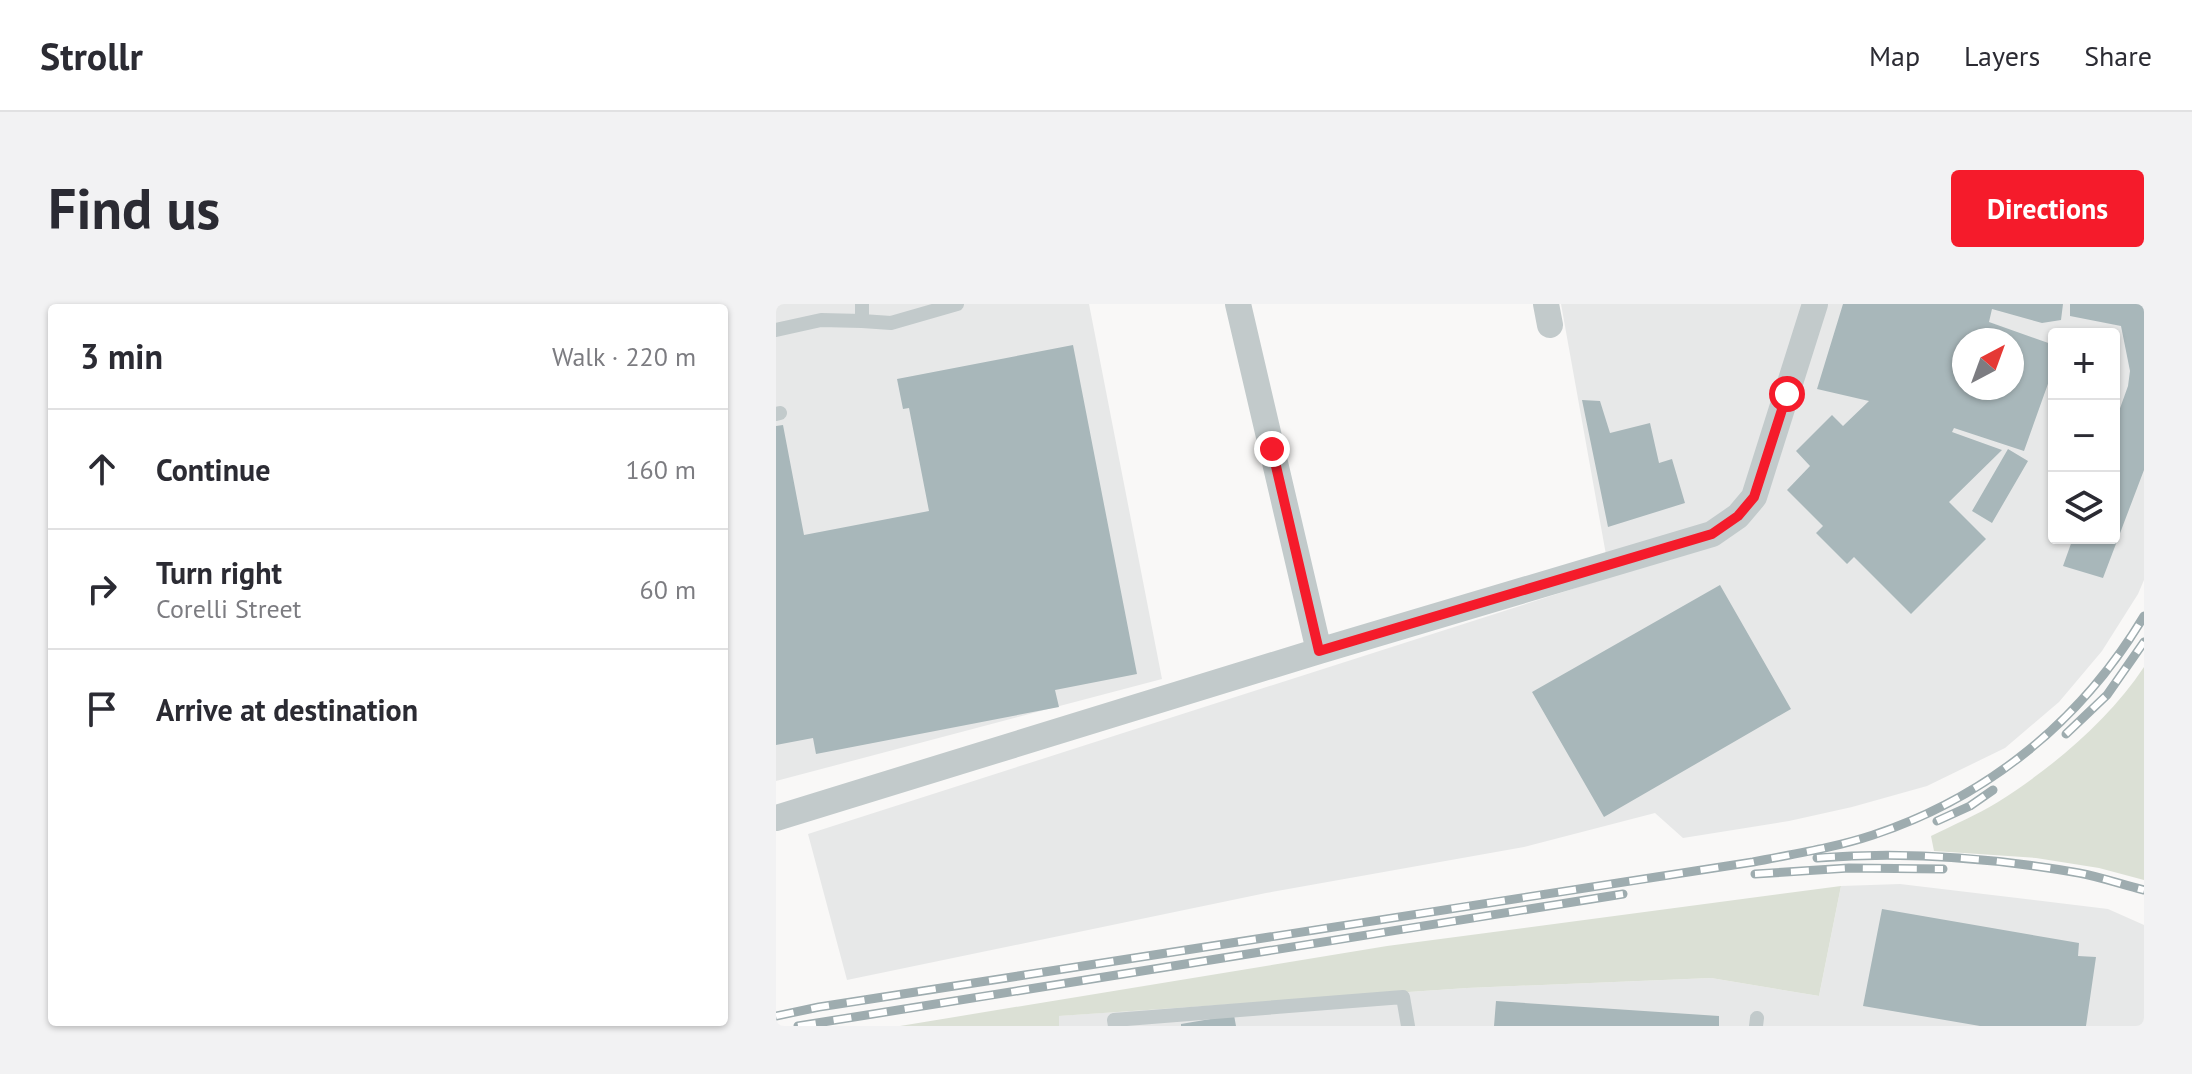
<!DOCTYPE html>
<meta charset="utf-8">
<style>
:root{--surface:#fff;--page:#f2f2f3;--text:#2b2b33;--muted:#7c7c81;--line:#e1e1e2;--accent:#f51b2b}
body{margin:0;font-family:"PT Sans",sans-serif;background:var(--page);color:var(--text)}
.controls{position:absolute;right:24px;top:24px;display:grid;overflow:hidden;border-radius:8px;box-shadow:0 2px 6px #0004}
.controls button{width:72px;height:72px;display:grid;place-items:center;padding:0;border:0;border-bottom:2px solid var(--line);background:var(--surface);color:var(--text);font:40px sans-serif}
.compass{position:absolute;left:1176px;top:24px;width:72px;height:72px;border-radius:50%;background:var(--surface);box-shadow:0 2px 6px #0004;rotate:41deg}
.stop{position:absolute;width:24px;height:24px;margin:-18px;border:6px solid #f51b2b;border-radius:50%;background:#fff}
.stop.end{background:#f51b2b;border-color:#fff;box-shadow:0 2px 8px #0008}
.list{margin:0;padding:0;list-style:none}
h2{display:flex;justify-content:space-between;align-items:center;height:104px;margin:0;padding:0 32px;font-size:34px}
h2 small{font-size:26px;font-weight:400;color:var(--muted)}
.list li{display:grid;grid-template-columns:52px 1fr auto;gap:24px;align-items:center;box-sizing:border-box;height:120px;padding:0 32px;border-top:2px solid var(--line)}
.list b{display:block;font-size:30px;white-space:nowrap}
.list p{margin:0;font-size:26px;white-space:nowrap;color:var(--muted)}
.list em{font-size:26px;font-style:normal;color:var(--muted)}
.icon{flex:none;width:44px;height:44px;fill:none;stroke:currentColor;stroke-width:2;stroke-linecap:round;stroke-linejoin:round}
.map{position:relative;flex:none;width:1368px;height:722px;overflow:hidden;border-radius:8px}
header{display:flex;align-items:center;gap:48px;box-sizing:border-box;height:112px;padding:0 40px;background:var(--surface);border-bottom:2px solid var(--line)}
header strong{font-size:38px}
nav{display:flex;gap:44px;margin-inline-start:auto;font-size:28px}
.intro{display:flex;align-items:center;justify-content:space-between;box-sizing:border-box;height:192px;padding:0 48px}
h1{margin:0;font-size:56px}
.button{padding:20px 36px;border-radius:8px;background:var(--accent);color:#fff;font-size:28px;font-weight:700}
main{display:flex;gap:48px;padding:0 48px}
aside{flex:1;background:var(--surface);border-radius:8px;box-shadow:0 2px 6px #0004}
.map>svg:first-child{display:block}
</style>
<header>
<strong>Strollr</strong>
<nav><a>Map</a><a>Layers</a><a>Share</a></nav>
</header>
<div class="intro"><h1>Find us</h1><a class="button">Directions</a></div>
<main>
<aside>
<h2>3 min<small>Walk · 220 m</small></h2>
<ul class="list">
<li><svg class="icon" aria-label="ahead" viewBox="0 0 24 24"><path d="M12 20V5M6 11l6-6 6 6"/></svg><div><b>Continue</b></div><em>160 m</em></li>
<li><svg class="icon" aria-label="right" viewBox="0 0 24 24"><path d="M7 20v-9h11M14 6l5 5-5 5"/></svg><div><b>Turn right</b><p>Corelli Street</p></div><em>60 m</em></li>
<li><svg class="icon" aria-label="arrive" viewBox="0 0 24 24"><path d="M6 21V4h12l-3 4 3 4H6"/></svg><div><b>Arrive at destination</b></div></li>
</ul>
</aside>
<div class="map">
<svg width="1368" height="722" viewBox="0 0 1368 722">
<rect width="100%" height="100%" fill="#f9f8f7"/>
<path fill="#e7e8e8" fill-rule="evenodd" d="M0,0H313L386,375L0,477Z
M785,0H1368V276L1362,290L1326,347L1283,398L1229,444L1151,482L1076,503L1013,517L907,534L879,509L748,543L490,589L71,676L32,530L834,273ZM1278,30H1338V234H1278ZM1188,36H1236V84H1188Z
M1124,580L1332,605L1368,621V722H283L282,712L691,684L935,674L1043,692L1065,582Z"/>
<path fill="#dbe0d5" d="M1368,363V576L1323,564L1260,554L1158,547L1155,532C1177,521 1201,511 1222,498C1277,463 1332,417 1368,363Z
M1065,582L1043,692L935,674L691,684L283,712V722H124L611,642Z"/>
<path fill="#a8b7ba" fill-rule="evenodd" d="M1067,0H1287L1285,16L1266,19L1216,5L1213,18L1278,41V63L1248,147L1178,124L1176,128L1226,146L1173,198L1210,235L1135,310L1078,253L1071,260L1040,229L1047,222L1011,186L1034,162L1020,147L1056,111L1067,122L1093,97L1041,85ZM1188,36H1236V84H1188Z
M1294,0H1368V166L1327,274L1287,262L1297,234H1338V121L1352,82L1354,67L1345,22L1294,12Z
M297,41L361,370L279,386L283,403L40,450L37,434L0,441V122L7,121L28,231L153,207L133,104L127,105L121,75Z
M806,96L824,97L834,129L874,119L883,159L896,155L909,199L832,223Z
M1232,145L1252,157L1216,219L1196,207Z
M944,281L1015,405L828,513L756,388Z
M1106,605L1303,639L1302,652L1320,653L1310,722H1204L1087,702Z
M720,697L943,712V722H718Z
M458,711L460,722H405V720Z"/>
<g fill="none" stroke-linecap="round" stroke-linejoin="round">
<path stroke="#c2cacb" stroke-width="14" d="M86,0V17L115,19L181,0
M0,26L45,16L86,17
M0,110L4,109
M339,722L338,716L627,693L632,722
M980,722L981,714"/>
<path stroke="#c2cacb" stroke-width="26" d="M462,0L543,347
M770,0L774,21
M0,514L543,347L936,230L962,212L978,193L1039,0"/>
<defs>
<path id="rail" d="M1290,430L1331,391L1368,338
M1161,517L1194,502L1217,486
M1041,554C1127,547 1218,554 1303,569C1325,573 1347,581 1368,586
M979,570L1073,564L1167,565
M0,712L43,703L977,558C1017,550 1058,544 1097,531C1212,493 1306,416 1368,312
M22,722L847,590"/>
</defs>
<use href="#rail" stroke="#9eacaf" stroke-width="9"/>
<use href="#rail" stroke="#fff" stroke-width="6" stroke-dasharray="18" stroke-linecap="butt"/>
</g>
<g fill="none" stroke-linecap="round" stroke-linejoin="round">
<path stroke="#f51b2b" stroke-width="10" d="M496,145L543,347L936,230L962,212L978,193L1011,90"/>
</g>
</svg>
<div class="controls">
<button>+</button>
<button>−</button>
<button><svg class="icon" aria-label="layers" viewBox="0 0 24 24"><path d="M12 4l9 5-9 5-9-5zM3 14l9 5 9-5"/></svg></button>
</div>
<svg class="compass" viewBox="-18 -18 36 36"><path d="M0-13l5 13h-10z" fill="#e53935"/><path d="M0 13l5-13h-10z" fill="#7c7c81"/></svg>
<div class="stop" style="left:1011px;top:90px"></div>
<div class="stop end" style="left:496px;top:145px"></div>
</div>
</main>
